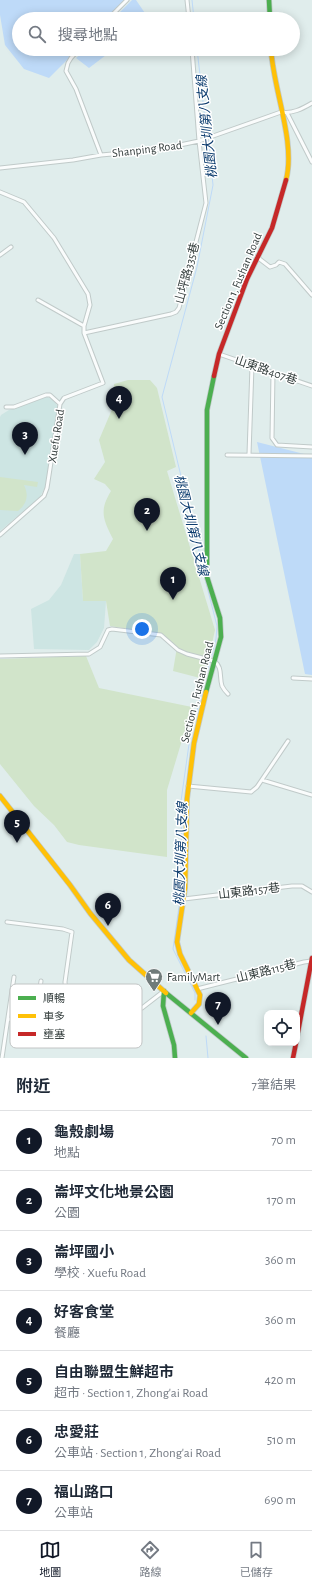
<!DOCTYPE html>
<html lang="zh-TW">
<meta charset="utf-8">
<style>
:root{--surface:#fff;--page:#f6f6f7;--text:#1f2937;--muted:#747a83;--line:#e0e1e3;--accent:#111827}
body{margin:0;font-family:"Alegreya Sans","Noto Sans TC",sans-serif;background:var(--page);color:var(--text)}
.controls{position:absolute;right:12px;bottom:12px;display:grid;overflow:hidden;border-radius:8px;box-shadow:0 2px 10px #0003}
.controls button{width:36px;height:36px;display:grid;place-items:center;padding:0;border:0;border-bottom:1px solid var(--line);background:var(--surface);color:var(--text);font:20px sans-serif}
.you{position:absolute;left:142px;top:629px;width:14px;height:14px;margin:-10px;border:3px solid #fff;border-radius:50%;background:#1a73e8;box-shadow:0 0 0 6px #1a73e833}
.badge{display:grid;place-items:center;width:26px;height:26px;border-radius:50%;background:var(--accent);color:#fff;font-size:13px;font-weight:700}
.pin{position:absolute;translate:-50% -33px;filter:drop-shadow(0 1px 2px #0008)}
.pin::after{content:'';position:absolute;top:21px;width:14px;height:12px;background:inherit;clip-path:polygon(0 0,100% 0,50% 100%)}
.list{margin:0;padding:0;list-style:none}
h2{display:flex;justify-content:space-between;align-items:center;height:52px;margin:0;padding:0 16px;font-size:17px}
h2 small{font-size:13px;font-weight:400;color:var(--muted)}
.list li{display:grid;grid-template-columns:26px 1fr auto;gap:12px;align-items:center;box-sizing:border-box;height:60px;padding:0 16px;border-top:1px solid var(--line)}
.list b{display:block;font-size:15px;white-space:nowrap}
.list p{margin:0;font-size:13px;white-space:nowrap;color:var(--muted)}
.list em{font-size:13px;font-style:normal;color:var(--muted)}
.icon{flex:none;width:22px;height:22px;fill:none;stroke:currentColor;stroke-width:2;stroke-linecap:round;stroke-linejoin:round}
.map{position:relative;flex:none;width:312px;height:1058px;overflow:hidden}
.search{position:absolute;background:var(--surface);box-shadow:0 2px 10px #0003;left:12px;right:12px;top:12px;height:44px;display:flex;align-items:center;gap:10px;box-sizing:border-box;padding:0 14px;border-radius:22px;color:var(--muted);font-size:15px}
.sheet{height:472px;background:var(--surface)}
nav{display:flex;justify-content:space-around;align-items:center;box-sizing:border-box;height:56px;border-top:1px solid var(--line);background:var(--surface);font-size:11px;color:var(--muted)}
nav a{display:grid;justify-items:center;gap:2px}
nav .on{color:var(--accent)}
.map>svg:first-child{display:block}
</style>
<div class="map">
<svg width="312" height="1058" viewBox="0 0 312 1058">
<rect width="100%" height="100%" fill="#e0edec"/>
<path fill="#cde5e3" d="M47,397L54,400L58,407L45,487L40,497L0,531V417L1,415L9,410Z
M74,554H80L83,601H106L104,628L97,642L89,650L34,649L31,609L49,600L61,585Z"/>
<path fill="#d1e4ca" d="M128,380H150L157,388L176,467L167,471L215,630L209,657L200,678L173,671L177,647L163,634L110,626L106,601H83L80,554L106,551L113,539C103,519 99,511 111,491L105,484L94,479L105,462L99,440L113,407L114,384Z
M0,477L38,482L37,487L24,485C29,495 27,504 18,511L0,510Z
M86,656L99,688L192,707L167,790V857L79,845L67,842L54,825L34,806L0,764V659Z"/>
<path fill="#bedaf8" d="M0,0H125L108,19H19V49H78L49,78L24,69L5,45L0,15Z
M132,0H136L149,19H122L117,15Z
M86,49H114L89,68L76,58Z
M257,442L312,456V675L305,674Z"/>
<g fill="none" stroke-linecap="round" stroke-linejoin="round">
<path stroke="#bedaf8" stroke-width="1" d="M192,0L194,19
M197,49L207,136
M205,576L162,397L197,267L213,185L208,139
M205,579L217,626L216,639L211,658
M195,1000V993L173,949L182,885L181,801L190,737L210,661
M206,1036L208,1058"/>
<defs>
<path id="street" d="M187,0L189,19
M108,19L127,0
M79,49L71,58L68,63L66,71L76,89L101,155
M287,113L312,162
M0,168L73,160L101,155L156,150L199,141L281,112C292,114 302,109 312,103
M0,192L24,202L54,238L88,294L90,305L84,326V333L103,383L64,398L60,404L47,488L44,496L0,535
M0,255L11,247
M257,257L270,267L276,265L279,262L285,264L312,295
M38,300L84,326
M84,333L171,314L176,312L179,308L206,203L199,141L192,49
M219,354L312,386
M273,373L272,438L277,445L312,447
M6,407H14L46,395H50L60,404
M249,454L252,366
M227,455L312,456
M0,656L89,654L100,647L108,630L112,629L161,635L178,650L187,654L214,661C223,667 219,677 222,686C223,688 226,692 228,694
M293,678L312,679
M262,780L312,795
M188,786L251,792L257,787L288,741
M184,899L292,886H302L312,892
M7,922L63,929L72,932L65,982L68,1012L71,1016L132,1012L142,1008L164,991
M197,989L304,962L311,961
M9,1019L35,1022L41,981
M2,1058L14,977"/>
<path id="fast" d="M269,0L270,19
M206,692L221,637L220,618L207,577V410L214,376
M164,991L163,1006L174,1045L175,1058
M166,993L246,1058"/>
<path id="slow" d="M271,49C273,89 296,142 286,180
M0,796L70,885L90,913L129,960L166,993
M191,1013L199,1004L200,995L180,954L177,942L185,888L187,799L194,743L206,692"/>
<path id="jam" d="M214,376L219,354L247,279L272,228L286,180
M297,1037L312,958
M293,1058L296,1043"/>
</defs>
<use href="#street" stroke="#c0cac9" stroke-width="5"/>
<use href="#fast" stroke="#c0cac9" stroke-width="6"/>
<use href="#slow" stroke="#c0cac9" stroke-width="6"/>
<use href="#jam" stroke="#c0cac9" stroke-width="6"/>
<use href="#street" stroke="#fafcfc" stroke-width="3"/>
<use href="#fast" stroke="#4caf50" stroke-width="4.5"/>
<use href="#slow" stroke="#ffc107" stroke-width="4.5"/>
<use href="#jam" stroke="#c62828" stroke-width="4.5"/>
</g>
<defs>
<symbol id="supermarket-pin" viewBox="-11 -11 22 30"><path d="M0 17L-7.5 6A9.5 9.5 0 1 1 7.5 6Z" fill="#707b7a" stroke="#fff"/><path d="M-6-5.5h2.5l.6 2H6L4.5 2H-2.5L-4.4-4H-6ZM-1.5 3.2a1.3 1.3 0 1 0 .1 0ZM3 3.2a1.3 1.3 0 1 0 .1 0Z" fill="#fff"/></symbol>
</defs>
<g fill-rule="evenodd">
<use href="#supermarket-pin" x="144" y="967" width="20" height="27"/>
</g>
<g text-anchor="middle" stroke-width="3" stroke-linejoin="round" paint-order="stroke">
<g font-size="12" fill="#343e3d" stroke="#fff">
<text transform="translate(147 149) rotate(-7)" y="4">Shanping Road</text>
<text transform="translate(187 273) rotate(-75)" y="4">山坪路335巷</text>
<text transform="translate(238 281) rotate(-67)" y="4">Section 1, Fushan Road</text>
<text transform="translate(266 370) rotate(19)" y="4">山東路407巷</text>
<text transform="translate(56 436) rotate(-81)" y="4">Xuefu Road</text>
<text transform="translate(197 692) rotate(-76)" y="4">Section 1, Fushan Road</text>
<text transform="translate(249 891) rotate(-7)" y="4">山東路157巷</text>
<text transform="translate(266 971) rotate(-14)" y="4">山東路115巷</text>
</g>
<g font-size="12" fill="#343e3d" stroke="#fff" text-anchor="start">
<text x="167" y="981">FamilyMart</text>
</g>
<g font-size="13" font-style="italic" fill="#0c3c6e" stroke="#fff">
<text transform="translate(206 127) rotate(-96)" y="5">桃園大圳第八支線</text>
<text transform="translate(192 525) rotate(76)" y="5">桃園大圳第八支線</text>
<text transform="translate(180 854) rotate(-88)" y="5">桃園大圳第八支線</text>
</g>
</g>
<rect x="10" y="984" width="132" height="64" rx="6" fill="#fff" stroke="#c2c5c5" stroke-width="1"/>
<rect x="18" y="996" width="18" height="4" fill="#4caf50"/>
<rect x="18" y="1014" width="18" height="4" fill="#ffc107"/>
<rect x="18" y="1032" width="18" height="4" fill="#c62828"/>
<g font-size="11" fill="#343e3d">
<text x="43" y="1002">順暢</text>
<text x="43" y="1020">車多</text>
<text x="43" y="1038">壅塞</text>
</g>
</svg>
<div class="controls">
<button><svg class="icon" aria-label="locate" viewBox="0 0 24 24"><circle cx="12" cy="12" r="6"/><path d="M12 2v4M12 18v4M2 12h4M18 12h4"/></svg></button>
</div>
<div class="you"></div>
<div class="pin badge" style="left:173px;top:600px">1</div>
<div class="pin badge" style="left:147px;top:531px">2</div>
<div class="pin badge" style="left:25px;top:455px">3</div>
<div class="pin badge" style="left:119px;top:419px">4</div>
<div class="pin badge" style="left:17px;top:843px">5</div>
<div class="pin badge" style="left:108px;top:926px">6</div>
<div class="pin badge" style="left:218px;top:1025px">7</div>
<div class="search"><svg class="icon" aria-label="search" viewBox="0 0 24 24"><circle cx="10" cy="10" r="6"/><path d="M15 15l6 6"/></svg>搜尋地點</div>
</div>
<section class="sheet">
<h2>附近<small>7筆結果</small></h2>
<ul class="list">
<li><span class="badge">1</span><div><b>龜殼劇場</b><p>地點</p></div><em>70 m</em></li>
<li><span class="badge">2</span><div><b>崙坪文化地景公園</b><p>公園</p></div><em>170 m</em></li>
<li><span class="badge">3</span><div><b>崙坪國小</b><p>學校 · Xuefu Road</p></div><em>360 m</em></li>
<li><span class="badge">4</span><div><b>好客食堂</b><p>餐廳</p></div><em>360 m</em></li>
<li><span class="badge">5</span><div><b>自由聯盟生鮮超市</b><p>超市 · Section 1, Zhong'ai Road</p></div><em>420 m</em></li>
<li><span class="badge">6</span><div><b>忠愛莊</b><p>公車站 · Section 1, Zhong'ai Road</p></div><em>510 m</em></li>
<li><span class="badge">7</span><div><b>福山路口</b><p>公車站</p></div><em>690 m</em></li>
</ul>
</section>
<nav>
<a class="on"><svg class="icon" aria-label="map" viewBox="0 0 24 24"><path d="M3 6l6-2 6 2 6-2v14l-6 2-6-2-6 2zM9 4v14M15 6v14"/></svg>地圖</a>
<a><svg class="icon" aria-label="directions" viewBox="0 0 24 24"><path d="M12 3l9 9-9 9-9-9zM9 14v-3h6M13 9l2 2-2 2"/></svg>路線</a>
<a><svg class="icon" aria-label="saved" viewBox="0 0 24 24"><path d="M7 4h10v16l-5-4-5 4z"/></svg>已儲存</a>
</nav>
